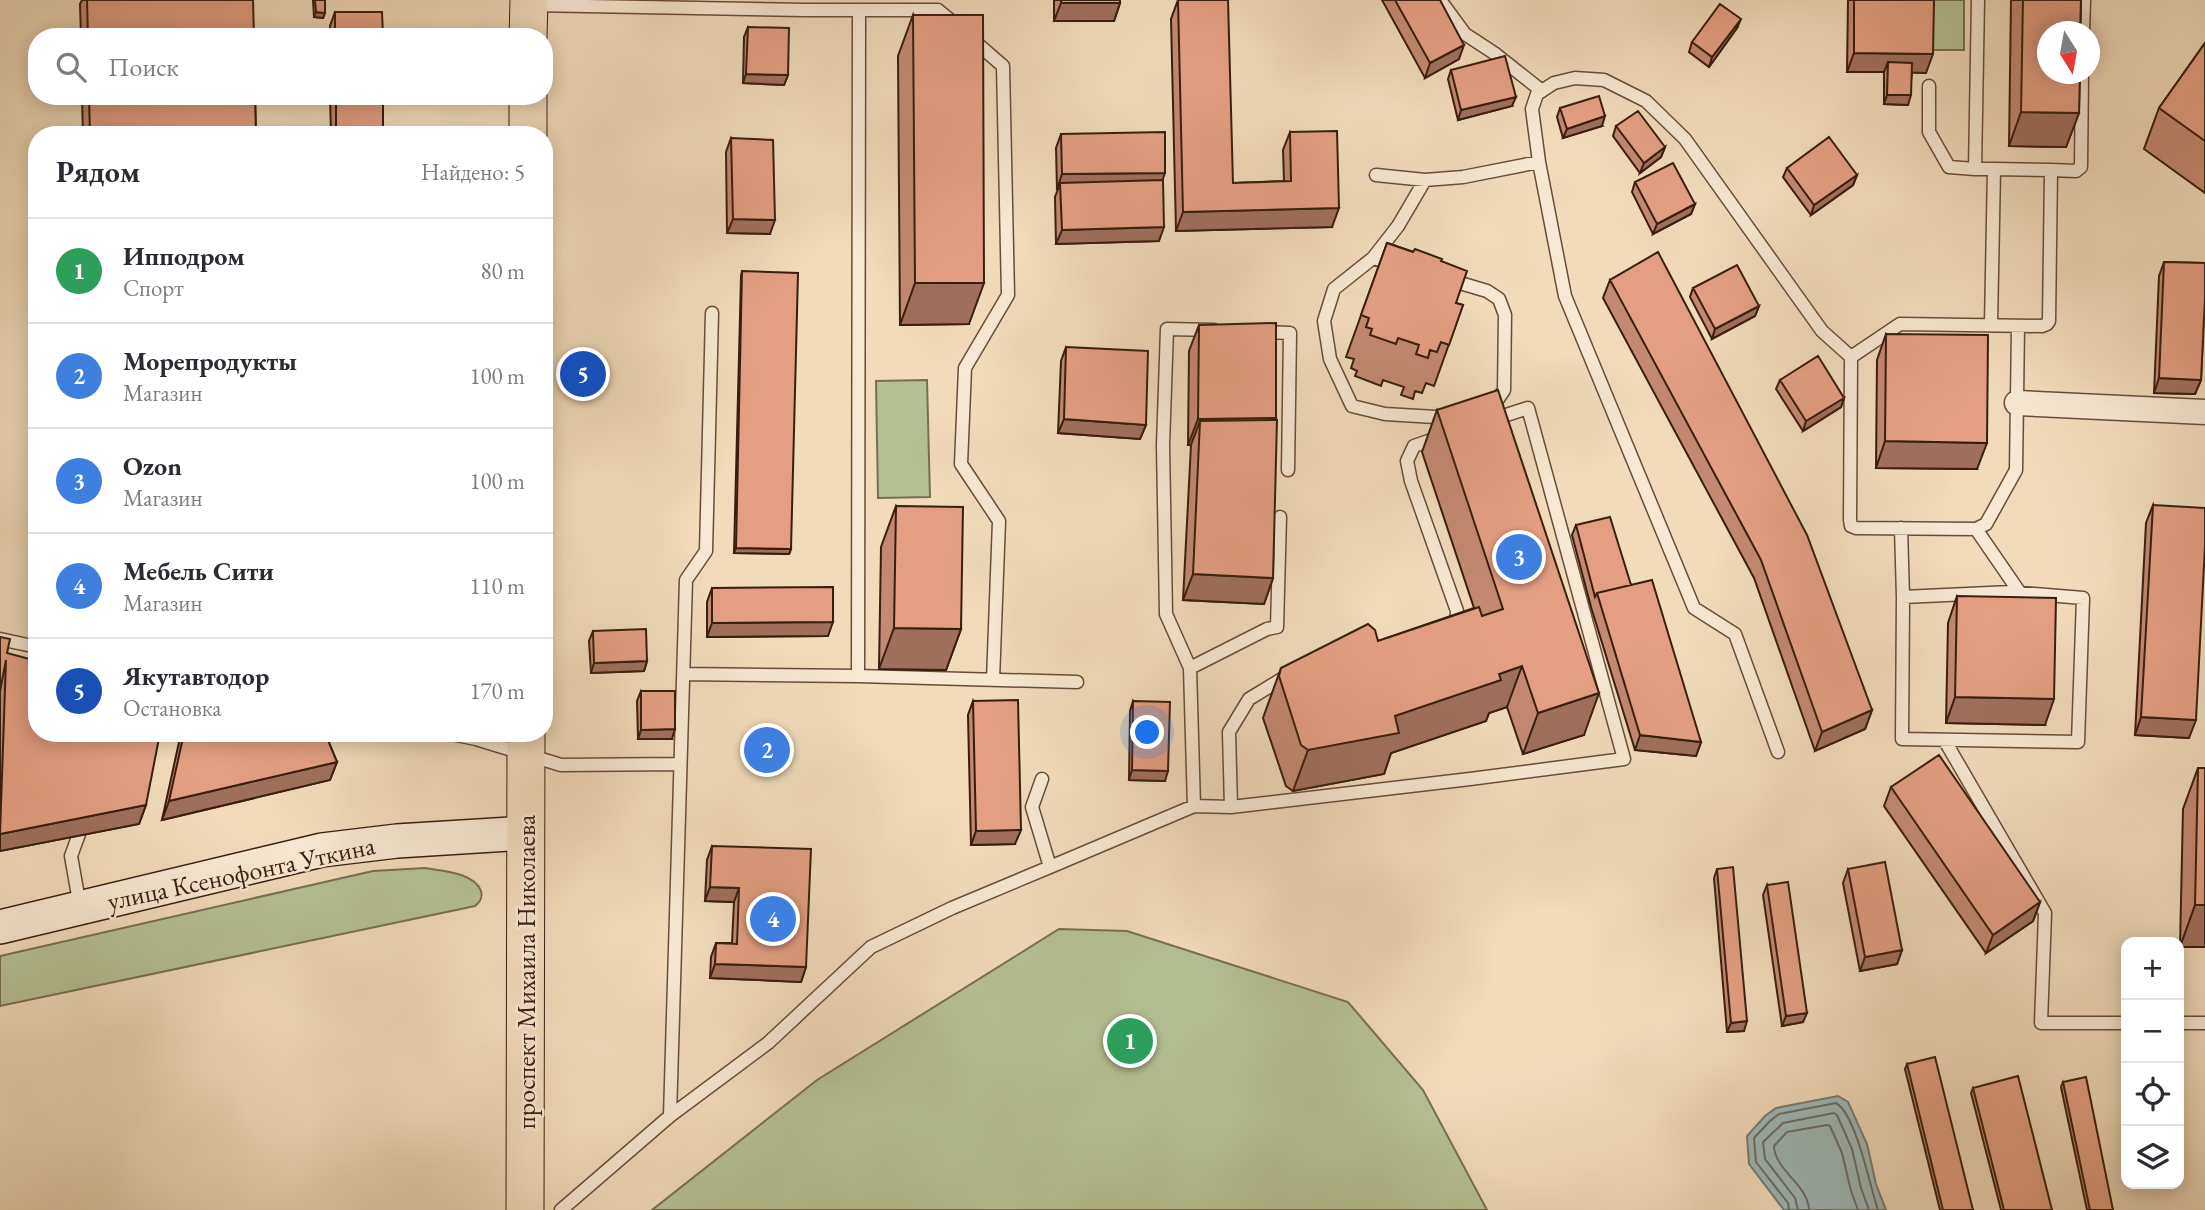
<!DOCTYPE html>
<html lang="ru">
<meta charset="utf-8">
<style>
:root{--surface:#fff;--page:#f2f2f3;--text:#2b2b33;--muted:#7c7c81;--line:#e1e1e2;--accent:#8f2418}
body{margin:0;font-family:"EB Garamond",serif;background:var(--page);color:var(--text)}
.controls{position:absolute;right:21px;bottom:21px;display:grid;overflow:hidden;border-radius:14px;box-shadow:0 4px 18px #0003}
.controls button{width:63px;height:63px;display:grid;place-items:center;padding:0;border:0;border-bottom:2px solid var(--line);background:var(--surface);color:var(--text);font:35px sans-serif}
.compass{position:absolute;left:2037px;top:21px;width:63px;height:63px;border-radius:50%;background:var(--surface);box-shadow:0 4px 18px #0003;rotate:169deg}
.you{position:absolute;left:1148px;top:733px;width:24px;height:24px;margin:-18px;border:5px solid #fff;border-radius:50%;background:#1a73e8;box-shadow:0 0 0 10px #1a73e833}
.badge{display:grid;place-items:center;width:46px;height:46px;border-radius:50%;background:var(--accent);color:#fff;font-size:23px;font-weight:700}
.pin{position:absolute;translate:-50% -50%;border:4px solid #fff;box-shadow:0 2px 7px #0006}
.list{margin:0;padding:0;list-style:none}
h2{display:flex;justify-content:space-between;align-items:center;height:91px;margin:0;padding:0 28px;font-size:30px}
h2 small{font-size:23px;font-weight:400;color:var(--muted)}
.list li{display:grid;grid-template-columns:46px 1fr auto;gap:21px;align-items:center;box-sizing:border-box;height:105px;padding:0 28px;border-top:2px solid var(--line)}
.list b{display:block;font-size:26px;white-space:nowrap}
.list p{margin:0;font-size:23px;white-space:nowrap;color:var(--muted)}
.list em{font-size:23px;font-style:normal;color:var(--muted)}
.icon{flex:none;width:38px;height:38px;fill:none;stroke:currentColor;stroke-width:2;stroke-linecap:round;stroke-linejoin:round}
.map{position:relative;flex:none;width:2205px;height:1210px;overflow:hidden}
.search{position:absolute;background:var(--surface);box-shadow:0 4px 18px #0003;left:28px;top:28px;width:525px;height:77px;display:flex;align-items:center;gap:18px;box-sizing:border-box;padding:0 24px;border-radius:28px;color:var(--muted);font-size:26px}
.panel{position:absolute;background:var(--surface);box-shadow:0 4px 18px #0003;left:28px;top:126px;width:525px;height:616px;border-radius:28px}
.map>svg:first-child{display:block}
</style>
<div class="map">
<svg width="2205" height="1210" viewBox="0 0 2205 1210">
<rect width="100%" height="100%" fill="#f1dbb9"/>
<filter id="stains"><feTurbulence type="fractalNoise" baseFrequency=".00286" numOctaves="4"/><feColorMatrix values="0 0 0 0 .2 0 0 0 0 .09 0 0 0 0 .02 0 0 0 .5 -.17"/></filter>
<radialGradient id="worn" r=".72"><stop offset=".6" stop-color="#630" stop-opacity="0"/><stop offset="1" stop-color="#630" stop-opacity=".3"/></radialGradient>
<path fill="#b5c193" stroke="#777050" stroke-width="2" d="M1928,0H1964V50H1929Z
M927,380L930,497L878,498L876,381Z
M425,868C441,871 474,872 481,891C483,898 480,902 475,906L0,1006V956L373,871Z
M1059,929L1127,931L1348,1002L1423,1090L1487,1210H652L817,1080Z"/>
<path fill="#9eb9b8" stroke="#767b74" stroke-width="2" d="M1838,1096L1848,1102L1867,1144L1876,1184L1886,1210H1784L1749,1164L1747,1136L1765,1116L1776,1108Z"/>
<g fill="none" stroke-linecap="round" stroke-linejoin="round">
<path stroke="#6c6c63" stroke-width="2" d="M1789,1210L1788,1203L1756,1162L1754,1138L1770,1121L1779,1114L1836,1103C1856,1114 1870,1187 1878,1210
M1798,1210L1795,1198L1765,1159L1763,1142L1783,1123L1834,1113L1837,1115L1852,1149L1861,1188L1869,1210
M1809,1210C1808,1184 1775,1171 1774,1146L1787,1132L1827,1125L1830,1126L1842,1153L1851,1191L1858,1210"/>
<defs>
<path id="lane" d="M1440,0L1465,34L1494,53L1542,91
M1978,0L1975,169H1994L1991,325
M532,5L804,10H938L956,25
M859,10L858,676L1077,682
M2083,32L2084,0
M973,40L1003,66L1008,295L965,368L961,464L999,521L993,680
M1929,86V132L1949,167L1975,169
M1539,162L1565,296L1694,608L1735,634L1778,752
M2051,170L2076,171L2081,167L2082,74
M1376,175L1425,180L1463,177L1539,162L1532,109L1537,94L1554,83L1575,78L1604,80L1646,101L1685,139L1822,331L1851,357L1850,520L1851,526L1856,528L1976,529L1986,524L2016,470L2018,326
M1425,180L1398,226L1373,258L1334,289L1324,321L1330,359L1352,406L1385,414L1452,418
M1373,258L1395,264
M1450,280L1487,291L1499,299L1505,315L1504,390L1492,408
M1260,332L1290,333L1288,470
M1851,357L1900,324L2042,326L2047,324L2049,321L2051,170L1994,169
M1440,437L1414,446L1407,461L1411,481L1457,611L1456,629L1454,630
M1901,528L1903,597
M1976,529L2020,593
M2011,592L2083,598L2078,742L1902,739L1903,597Z
M0,639L37,647
M1190,668L1267,629L1277,627L1280,517
M683,674L858,676
M447,733L476,739L561,765L680,764
M1945,741L2045,913L2041,1023H2126
M1194,806L1231,807L1229,732L1249,699L1290,674
M1231,807L1470,779L1624,759L1528,408L1491,420
M1050,867L1194,806L1190,668L1166,614L1163,445L1167,329L1214,330
M80,907L71,856L83,823
M2179,1023H2205
M670,1116L686,580L706,551L712,313
M561,1210L670,1116L768,1043L871,947L952,908L1050,867L1032,807L1042,779"/>
<path id="street" d="M2017,403L2205,412"/>
<path id="secondary" d="M0,927L322,850L397,841L526,833"/>
<path id="primary" d="M528,37L529,0
M528,135V96
M525,1210L526,733"/>
</defs>
<use href="#lane" stroke="#674d39" stroke-width="15"/>
<use href="#street" stroke="#674d39" stroke-width="27"/>
<use href="#secondary" stroke="#391e0e" stroke-width="36"/>
<use href="#primary" stroke="#391e0e" stroke-width="39"/>
<use href="#lane" stroke="#f6e8d2" stroke-width="12"/>
<use href="#street" stroke="#f6e8d2" stroke-width="24"/>
<use href="#secondary" stroke="#f6e8d2" stroke-width="33"/>
<use href="#primary" stroke="#f1dbb9" stroke-width="37"/>
</g>
<path fill="#c48970" stroke="#391e0e" stroke-width="2" d="M82,0H87L254,37H81L80,4Z
M313,0H325V13L323,18L314,17Z
M1054,0H1120V3L1114,21H1054Z
M1178,0L1233,183L1284,181L1283,150L1290,132L1332,227L1176,231L1171,19Z
M1382,0H1440L1459,59L1425,78Z
M1848,0H1934L1926,73L1912,72L1908,105L1884,104V72H1847Z
M2011,0H2081L2079,113L2066,147L2009,146Z
M335,12L383,37H330V26Z
M913,15L969,324L900,325L898,56Z
M748,27L788,75L784,85L743,83L744,37Z
M1737,28L1709,67L1689,52L1692,42Z
M2205,43V193L2144,149L2159,108Z
M1451,70L1512,106L1458,120L1448,79Z
M82,96H255L256,135H83Z
M330,96H383V135H331Z
M1560,108L1602,126L1563,138L1557,117Z
M1616,126L1665,147L1661,157L1640,173L1613,136Z
M1061,134L1163,180L1159,241L1056,244L1055,197L1058,189H1057L1056,148Z
M731,138L770,234L727,233L726,152Z
M1787,168L1857,175L1853,185L1811,215L1783,177Z
M1635,182L1695,204L1691,214L1653,234L1632,192Z
M1387,243L1441,261L1456,303L1463,305L1434,386L1426,383L1422,393L1415,391L1413,399L1401,395L1404,387L1383,380L1381,386L1355,376L1357,371L1351,368L1354,359L1346,357Z
M2164,262L2205,263V312H2204L2201,380L2195,394L2154,393L2159,276Z
M742,271L791,549L789,554L734,553L741,276Z
M1610,280L1872,710L1865,729L1815,751L1754,578L1603,298Z
M1693,288L1759,306L1755,316L1712,339L1690,297Z
M1199,325L1275,420L1273,578L1264,604L1183,600L1191,445H1188L1189,351Z
M1886,334L1977,469L1876,468L1877,360Z
M1066,347L1146,425L1140,439L1058,433L1061,361Z
M1780,380L1844,398L1841,407L1803,431L1776,389Z
M1437,410L1584,735L1523,754L1507,707L1489,713L1486,721L1391,753L1384,774L1293,791L1286,786L1263,718L1281,668L1378,641L1474,608L1422,452Z
M2153,505L2189,738L2135,735L2146,523Z
M896,506L961,629L946,670L879,669L881,547Z
M1576,525L1631,585L1701,742L1696,756L1635,750L1591,607L1572,535Z
M712,588L828,636L707,637V602Z
M1957,596L2045,725L1946,723L1948,623Z
M593,631L647,661L644,671L591,673L589,641Z
M0,637L7,653L146,805L139,824L0,851Z
M641,691L672,739H638L637,701Z
M973,701L1015,844L971,845L968,715Z
M1133,701L1165,781L1129,780L1130,711Z
M181,733H325L337,762L330,780L162,820Z
M2198,768H2205V947H2180L2183,809Z
M1891,787L2040,902L2033,921L1986,953L1884,806Z
M712,846L806,967L801,982L710,978L711,957L716,943H732L734,902L705,901L707,860Z
M1717,869L1744,1031L1727,1032L1714,878Z
M1848,869L1902,950L1897,964L1860,971L1843,883Z
M1767,885L1803,1022L1782,1026L1763,895Z
M1907,1064L1973,1210H1940L1905,1069Z
M2063,1082L2113,1210H2087L2061,1087Z
M1973,1088L2052,1210H2001L1971,1093Z"/>
<path fill="#a06f5b" stroke="#391e0e" stroke-width="2" d="M1061,3H1120L1114,21H1054Z
M316,12L325,13L323,18L314,17Z
M1741,19L1737,28L1709,67L1712,57Z
M1464,45L1459,59L1425,78L1430,63Z
M1854,53L1933,54L1926,73L1888,72V62L1884,72H1847Z
M746,74L788,75L784,85L743,83Z
M1887,95H1911L1908,105L1884,104Z
M1516,97L1512,106L1458,120L1461,110Z
M2021,112L2079,113L2066,147L2009,146Z
M1605,116L1602,126L1563,138L1567,129Z
M1665,147L1661,157L1640,173L1644,163Z
M1165,173L1160,187L1060,183L1058,189H1057L1062,174Z
M1857,175L1853,185L1811,215L1814,205Z
M1695,204L1691,214L1653,234L1657,224Z
M1339,208L1332,227L1176,231L1183,212Z
M733,219L775,220L770,234L727,233Z
M1164,227L1159,241L1056,244L1062,230Z
M915,283H984L969,324L900,325Z
M1759,306L1755,316L1712,339L1715,329Z
M2159,378L2201,380L2195,394L2154,393Z
M1844,398L1841,407L1803,431L1806,421Z
M1276,418L1266,445L1200,421L1191,445H1188L1198,419Z
M1064,419L1146,425L1140,439L1058,433Z
M1885,441L1987,443L1977,469L1876,468Z
M736,548L791,549L789,554L734,553Z
M1193,574L1273,578L1264,604L1183,600Z
M833,622L828,636L707,637L712,623Z
M894,628L961,629L946,670L879,669Z
M647,661L644,671L591,673L594,663Z
M1522,666L1507,707L1489,713L1486,721L1391,753L1384,774L1293,791L1308,750L1499,674Z
M1599,693L1584,735L1523,754L1538,713Z
M1955,697L2054,699L2045,725L1946,723Z
M1872,710L1865,729L1815,751L1822,732Z
M2141,717L2196,720L2189,738L2135,735Z
M675,729L672,739H638L641,730Z
M1640,735L1701,742L1696,756L1635,750Z
M337,762L330,780L162,820L169,801Z
M1132,770L1168,771L1165,781L1129,780Z
M146,805L139,824L0,851V834Z
M1021,830L1015,844L971,845L976,831Z
M710,887L739,888L734,902L705,901Z
M2040,902L2033,921L1986,953L1993,935Z
M2195,905H2205V947H2180Z
M1902,950L1897,964L1860,971L1865,957Z
M715,964L806,967L801,982L710,978Z
M1807,1013L1803,1022L1782,1026L1786,1016Z
M1747,1021L1744,1031L1727,1032L1731,1023Z"/>
<path fill="#e49f82" stroke="#391e0e" stroke-width="2" d="M87,0H253L254,37H88Z
M315,0H325V13L316,12Z
M1061,0H1120V3H1061Z
M1178,0H1228L1233,183L1291,181L1290,132L1337,131L1339,208L1183,212Z
M1395,0H1440L1464,45L1430,63Z
M1854,0H1934L1933,54L1854,53Z
M2023,0H2081L2080,32H2048V74H2080L2079,113L2021,112Z
M1720,4L1741,19L1712,57L1692,42Z
M335,12H382L383,37H335Z
M913,15H983L984,283H915Z
M748,27L789,28L788,75L746,74Z
M2205,43V141L2159,108Z
M1505,56L1516,97L1461,110L1451,70Z
M1888,62L1912,63L1911,95H1887Z
M89,96H255L256,135H90Z
M336,96H383V135H336Z
M1599,96L1605,116L1567,129L1560,108Z
M1638,111L1665,147L1644,163L1616,126Z
M1165,132V173L1062,174L1061,134Z
M1829,137L1857,175L1814,205L1787,168Z
M731,138L773,140L775,220L733,219Z
M1673,163L1695,204L1657,224L1635,182Z
M1163,180L1164,227L1062,230L1060,183Z
M1387,243L1413,252L1415,249L1442,259L1441,261L1467,271L1456,303L1463,305L1449,345L1441,342L1437,352L1430,350L1428,358L1416,354L1419,345L1398,338L1396,344L1370,335L1372,329L1366,327L1369,318L1361,315Z
M1658,252L1807,535L1872,710L1822,732L1761,560L1610,280Z
M2164,262L2205,263V298L2201,380L2159,378Z
M1737,265L1759,306L1715,329L1693,288Z
M742,271L798,273L791,549L736,548Z
M1276,323V418L1198,419L1199,325Z
M1886,334L1988,335L1987,443L1885,441Z
M1066,347L1148,351L1146,425L1064,419Z
M1818,356L1844,398L1806,421L1780,380Z
M1498,390L1599,693L1538,713L1522,666L1499,674L1501,680L1395,716L1399,733L1308,750L1301,745L1279,676L1281,668L1368,624L1375,630L1378,641L1479,607L1482,616L1503,609L1437,410Z
M1277,420L1273,578L1193,574L1200,421Z
M2153,505L2205,508V546L2196,720L2141,717Z
M896,506L963,507L961,629L894,628Z
M1610,517L1631,585L1597,593L1595,597L1576,525Z
M1652,580L1701,742L1640,735L1597,593Z
M833,587V622L712,623V588Z
M1957,596L2056,598L2054,699L1955,697Z
M646,629L647,661L594,663L593,631Z
M0,637L10,639L7,653L37,661V733H160L146,805L0,834L6,660L0,691Z
M641,691H675V729L641,730Z
M1018,700L1021,830L976,831L973,701Z
M1133,701L1170,702L1168,771L1132,770Z
M184,733H325L337,762L169,801Z
M1939,755L2040,902L1993,935L1891,787Z
M2198,768H2205V905H2195Z
M712,846L811,849L806,967L715,964L716,943L737,944L739,888L710,887Z
M1885,862L1902,950L1865,957L1848,869Z
M1733,867L1747,1021L1731,1023L1717,869Z
M1788,882L1807,1013L1786,1016L1767,885Z
M1935,1057L1973,1210H1943L1907,1064Z
M2018,1076L2052,1210H2004L1973,1088Z
M2086,1077L2113,1210H2090L2063,1082Z"/>
<g text-anchor="middle" stroke-width="5" stroke-linejoin="round" paint-order="stroke">
<g font-size="26" fill="#391e0e" stroke="#f6e8d2">
<text transform="translate(241 873) rotate(-12)" y="9">улица Ксенофонта Уткина</text>
<text transform="translate(526 972) rotate(-90)" y="9">проспект Михаила Николаева</text>
</g>
</g>
<rect width="100%" height="100%" filter="url(#stains)"/>
<rect width="100%" height="100%" fill="url(#worn)"/>
</svg>
<div class="controls">
<button>+</button>
<button>−</button>
<button><svg class="icon" aria-label="locate" viewBox="0 0 24 24"><circle cx="12" cy="12" r="6"/><path d="M12 2v4M12 18v4M2 12h4M18 12h4"/></svg></button>
<button><svg class="icon" aria-label="layers" viewBox="0 0 24 24"><path d="M12 4l9 5-9 5-9-5zM3 14l9 5 9-5"/></svg></button>
</div>
<svg class="compass" viewBox="-18 -18 36 36"><path d="M0-13l5 13h-10z" fill="#e53935"/><path d="M0 13l5-13h-10z" fill="#7c7c81"/></svg>
<div class="you"></div>
<div class="pin badge" style="left:1130px;top:1041px;background:#2e9e5b">1</div>
<div class="pin badge" style="left:767px;top:750px;background:#3f7fe0">2</div>
<div class="pin badge" style="left:1519px;top:557px;background:#3f7fe0">3</div>
<div class="pin badge" style="left:773px;top:919px;background:#3f7fe0">4</div>
<div class="pin badge" style="left:583px;top:374px;background:#1a4fb4">5</div>
<div class="search"><svg class="icon" aria-label="search" viewBox="0 0 24 24"><circle cx="10" cy="10" r="6"/><path d="M15 15l6 6"/></svg>Поиск</div>
<section class="panel">
<h2>Рядом<small>Найдено: 5</small></h2>
<ul class="list">
<li><span class="badge" style="background:#2e9e5b">1</span><div><b>Ипподром</b><p>Спорт</p></div><em>80 m</em></li>
<li><span class="badge" style="background:#3f7fe0">2</span><div><b>Морепродукты</b><p>Магазин</p></div><em>100 m</em></li>
<li><span class="badge" style="background:#3f7fe0">3</span><div><b>Ozon</b><p>Магазин</p></div><em>100 m</em></li>
<li><span class="badge" style="background:#3f7fe0">4</span><div><b>Мебель Сити</b><p>Магазин</p></div><em>110 m</em></li>
<li><span class="badge" style="background:#1a4fb4">5</span><div><b>Якутавтодор</b><p>Остановка</p></div><em>170 m</em></li>
</ul>
</section>
</div>
